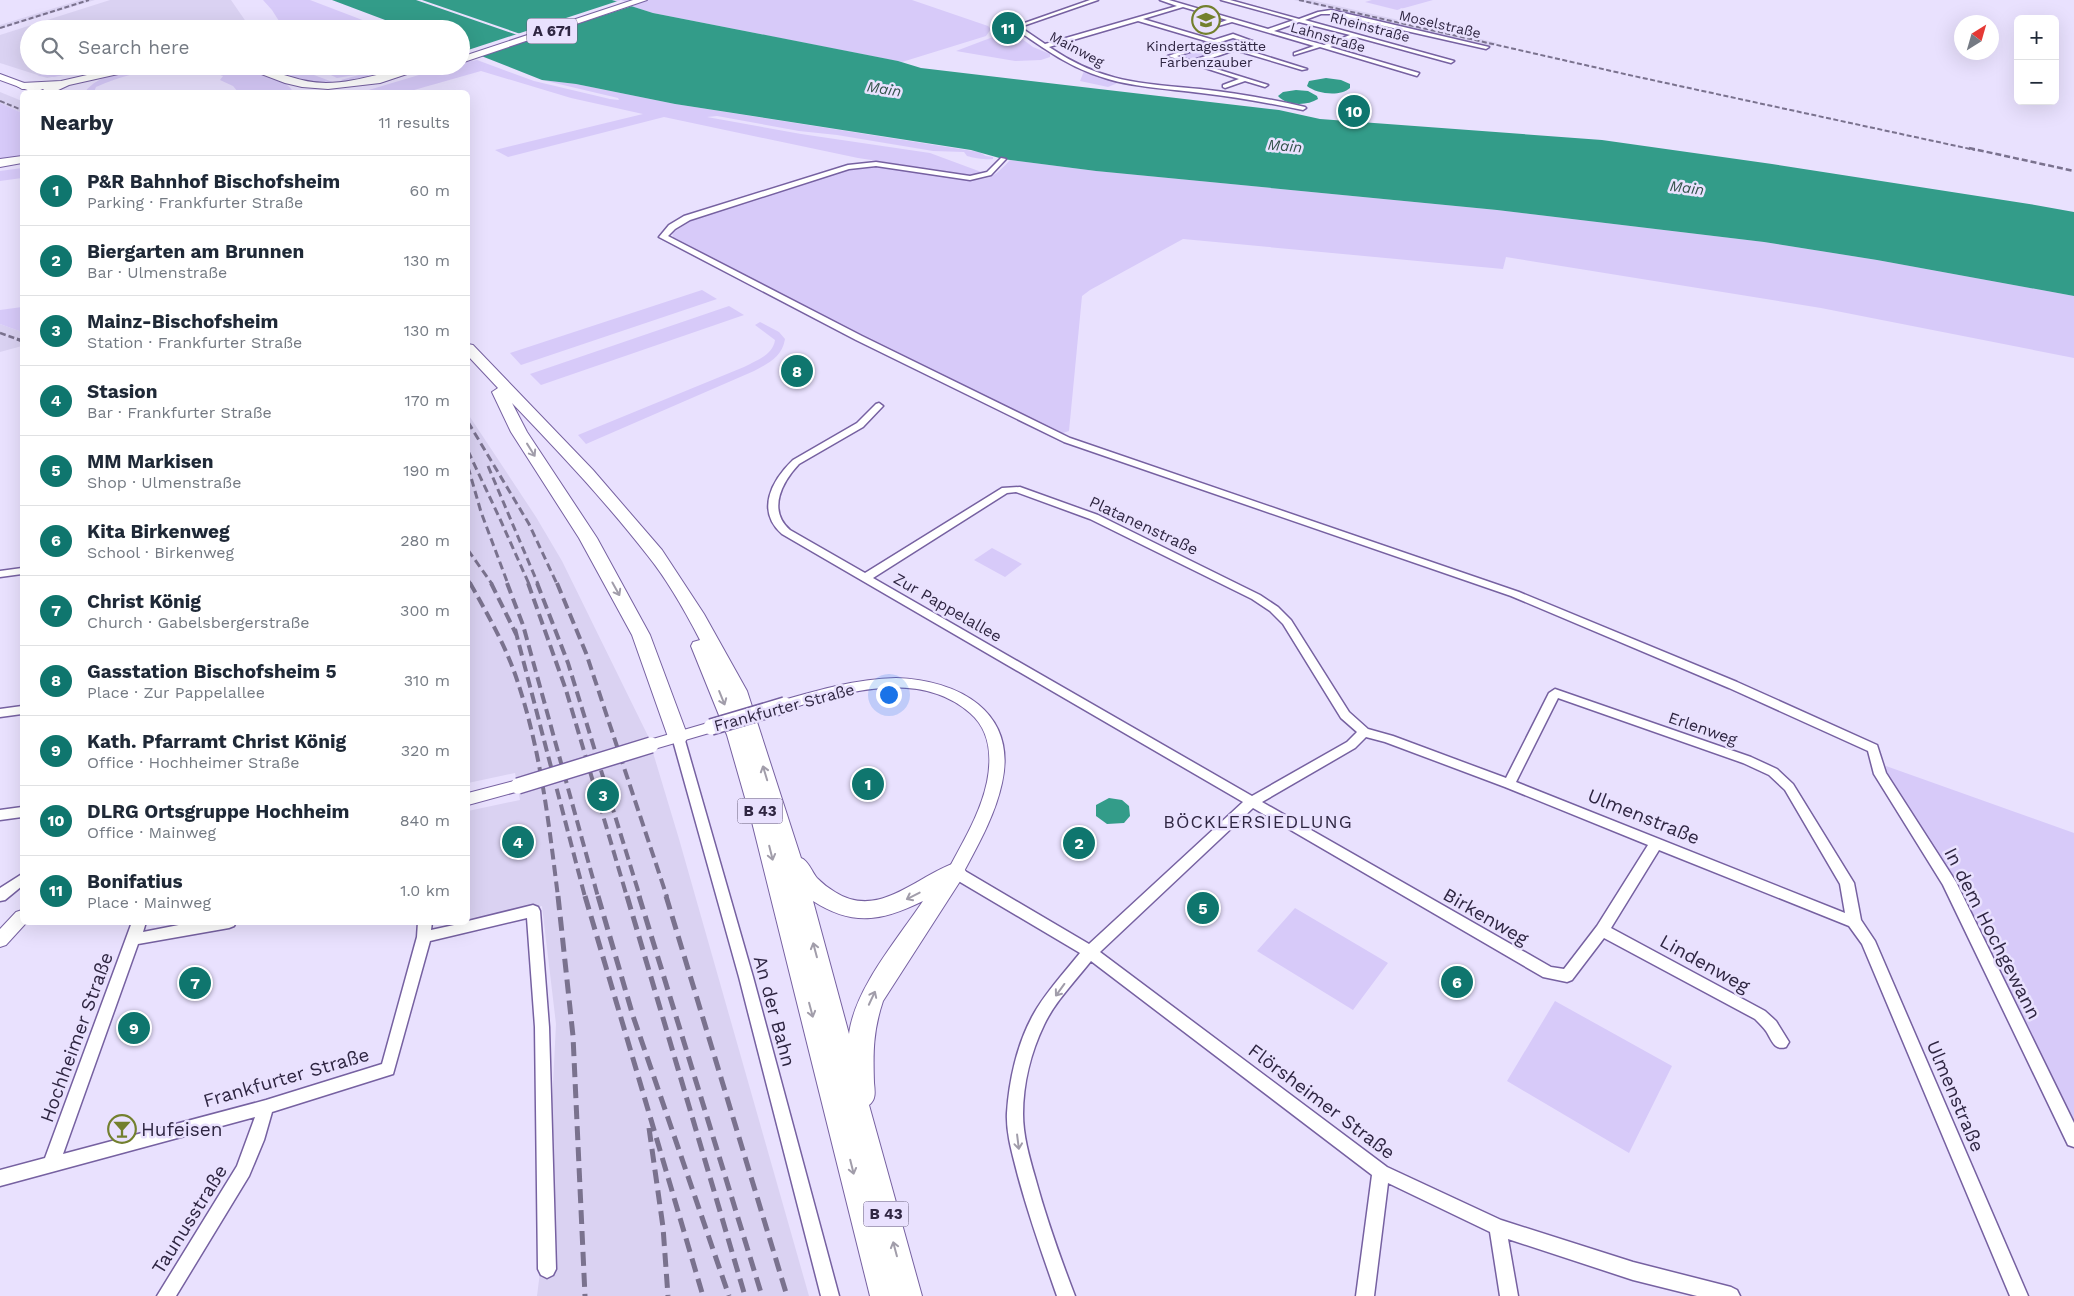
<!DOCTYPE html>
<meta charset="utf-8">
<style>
:root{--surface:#fff;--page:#f2f2f3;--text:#1f2937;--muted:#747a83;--line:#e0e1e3;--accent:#0f766e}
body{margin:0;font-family:"Work Sans",sans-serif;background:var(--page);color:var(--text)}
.controls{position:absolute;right:15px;top:15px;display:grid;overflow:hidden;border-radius:8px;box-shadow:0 5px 20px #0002}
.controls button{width:45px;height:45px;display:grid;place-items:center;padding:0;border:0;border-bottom:1px solid var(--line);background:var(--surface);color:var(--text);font:25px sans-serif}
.compass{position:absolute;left:1954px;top:15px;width:45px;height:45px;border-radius:50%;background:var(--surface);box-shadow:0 5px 20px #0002;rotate:37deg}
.you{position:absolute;left:888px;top:694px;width:18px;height:18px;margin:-12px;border:4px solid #fff;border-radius:50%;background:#1a73e8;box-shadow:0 0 0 8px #1a73e833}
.badge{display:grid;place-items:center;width:32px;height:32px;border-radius:50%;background:var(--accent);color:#fff;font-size:16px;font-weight:700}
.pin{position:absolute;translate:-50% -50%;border:2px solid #fff;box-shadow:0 1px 5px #0006}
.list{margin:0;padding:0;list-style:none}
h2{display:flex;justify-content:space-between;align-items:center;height:65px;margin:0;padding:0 20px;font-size:21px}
h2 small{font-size:16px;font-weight:400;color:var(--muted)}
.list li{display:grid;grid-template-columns:32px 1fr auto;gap:15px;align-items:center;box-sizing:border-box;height:70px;padding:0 20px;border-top:1px solid var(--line)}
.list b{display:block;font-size:19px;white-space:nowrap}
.list p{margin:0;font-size:16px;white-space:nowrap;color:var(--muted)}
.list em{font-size:16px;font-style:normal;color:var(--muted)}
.icon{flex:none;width:28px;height:28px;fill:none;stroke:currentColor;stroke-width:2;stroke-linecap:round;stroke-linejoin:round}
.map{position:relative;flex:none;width:2074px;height:1296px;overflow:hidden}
.search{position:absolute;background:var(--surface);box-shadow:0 5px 20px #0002;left:20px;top:20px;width:450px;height:55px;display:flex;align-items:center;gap:12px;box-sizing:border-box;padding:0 18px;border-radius:28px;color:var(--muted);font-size:19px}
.panel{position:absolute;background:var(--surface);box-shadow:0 5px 20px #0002;left:20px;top:90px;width:450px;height:835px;border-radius:8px}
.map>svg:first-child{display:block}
</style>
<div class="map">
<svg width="2074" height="1296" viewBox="0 0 2074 1296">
<rect width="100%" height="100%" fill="#e9e1fe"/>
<path fill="#dad2f2" d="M80,0H95L0,29V25Z
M110,0H231L251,29H29V66H107L47,78L0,63V35Z
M1294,0H1312L1498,43L1492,46Z
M0,92L22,101V113L0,103Z
M0,324L22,332V346L0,352Z
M468,414L536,517L562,561L648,736L679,839L809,1296H537L546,1225L556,1024L542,906L468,922V811L520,800L515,773L468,783Z"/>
<path fill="#d7caf9" d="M263,0H310L386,29H284L272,10Z
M612,0H912L988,26L991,29L986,36L902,62L653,13Z
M1372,0H1433L1397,10L1365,2Z
M1014,29L1016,30L1012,31L1014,33L1033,47L1050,54V57L1041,60L1015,61L956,51Z
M1232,37L1247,42L1192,61L1175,56Z
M477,60L534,81L610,99L619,100L618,98L542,80L576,84L675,104L979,152L986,156L993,157V159C987,160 973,158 967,156L964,152L933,151L837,135L799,131L717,116L707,117L801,134L930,153L984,173L970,175L858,158L664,117L508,157L495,150L643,114L571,98L481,71L407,92H362L449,66H461V63Z
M72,66H107L54,77L37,76Z
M150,66C178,66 208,63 235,66C249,68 289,80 293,92H238L233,86L220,80L223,76C187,60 130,71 96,87L94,92H85C98,74 129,70 150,66Z
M259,66H290L338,84C309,86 285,74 259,66Z
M312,66H379L361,74L337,78Z
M397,66H413L346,83L341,80L380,69L385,70Z
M1084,71L1120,82L1108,87L1080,81Z
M0,103L22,113V157L0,160Z
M1010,160L1096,171L1497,210L1764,242L1877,260L2074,296V358L1821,308L1506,257L1503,269L1183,239L1090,290L1082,296L1069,431L1060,434L858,335L674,240L672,233L697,217L850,168L876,166L971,180C992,179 996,175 1010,160Z
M22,168V178L0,181V171Z
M702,290L717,299L521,365L510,353Z
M729,306L744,315L541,385L530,374Z
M22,307V332L0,324V310Z
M760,322L779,332L785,339C782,357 769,363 754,371L586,444L578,435L744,367C757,360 773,355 775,340L755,325Z
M992,548L1022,564L1005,577L974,560Z
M1886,766L2074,833V1123L2017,1011L1957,882L1887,777Z
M1295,908L1388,963L1353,1010L1257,951Z
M1555,1001L1672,1066L1629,1153L1507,1081Z"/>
<path fill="#339c89" d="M332,0H416L535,41V39L422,0H612L653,13L898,61L921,68L1279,110L1320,119L1602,140L1772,164L2035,205L2074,212V296L1877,260L1764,242L1497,210L1096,171L1003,159L971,150L675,104L576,84L542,80L461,48V29H409Z
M1326,78L1341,80L1350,84V88C1340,97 1317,94 1307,86L1309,81Z
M1296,90L1308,91L1317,96L1318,99C1307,106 1287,106 1278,96L1283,92Z
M1109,798L1122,800L1129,806L1130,816L1124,823L1107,824L1096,816V805Z"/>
<path fill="#e9e1fe" d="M621,0L635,5L477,57L462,52Z"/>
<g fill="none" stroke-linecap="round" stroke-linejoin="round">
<defs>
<path id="minor" d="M1090,0H1098L1020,27L1045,44L1177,6L1160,0H1169L1268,29L1294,20L1221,0H1230L1299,19L1318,12L1331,10L1489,47L1486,49L1331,14H1321L1305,20L1454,61L1451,63L1356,37L1330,47L1419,73L1417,76L1320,47L1294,55V53L1314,46L1232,22L1208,29V27L1227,20L1183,7L1143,19L1214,40L1233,34L1255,42L1240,48L1307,69L1302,70L1235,50L1197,63L1268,85L1265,87L1245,81L1225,88L1223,87V85L1239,79L1168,56L1209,42L1138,21L1049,47C1103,83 1138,83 1200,89C1235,93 1271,99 1305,107L1306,108L1303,110C1269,103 1235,97 1201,93C1135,85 1099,86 1042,47C1032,40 1022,34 1013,27ZM1299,22L1350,35L1324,45L1274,31ZM1233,38L1247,42L1191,61L1177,56Z
M1001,158L1006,159L991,175L970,180L876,166L849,169L690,220L675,229L668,236L862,336L1070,438L1519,592L1737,682L1877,745L1886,773L1956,882L2074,1123V1147L2068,1145L1943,885L1874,774L1868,751L1729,688L1511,596L1064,442L856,340L659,237L669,225L684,216L848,165L876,162L970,176L987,172Z
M879,403L883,406L863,427L799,464C782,482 767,510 790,530L865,573L1002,488L1020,487L1098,515L1260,595L1278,607L1291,620L1349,712L1368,729L1393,736L1506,778L1549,693L1555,689L1751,757L1777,769L1793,784L1854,883L1861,920L1875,941L2028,1296H2010L1862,944L1849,926L1659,850L1611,928L1765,1011L1776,1021L1789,1042L1786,1047C1774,1051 1772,1040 1766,1031C1763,1027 1759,1023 1755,1019L1604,938L1572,980L1567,982L1543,977L1253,808L1100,952L1387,1167L1501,1220L1633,1262L1731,1287L1737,1290L1740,1296H1697L1633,1280L1508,1239L1518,1296H1500L1490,1232L1388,1183L1374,1296H1356L1372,1175L1091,961C1076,980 1054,1003 1044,1025C1031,1052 1023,1084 1023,1114C1023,1135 1029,1156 1035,1177C1046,1218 1060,1257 1075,1296H1057C1043,1256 1029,1217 1018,1176C1013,1156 1006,1134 1007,1113C1009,1081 1017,1045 1032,1017C1044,994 1064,973 1080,953L950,876L948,872L950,868L955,867L960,868L1089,944L1243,802L782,534C756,511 771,481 793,460L857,423L876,404ZM1016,492L1090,519L1252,599L1270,611L1283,624L1341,718L1357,732L1347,742L1252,796L873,578L1007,493ZM1558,698L1743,763L1769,775L1785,790L1840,884L1845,913L1516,782ZM1366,737L1385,742L1505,787L1648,845L1597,926L1564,969L1551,967L1262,802L1355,748Z
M22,568V574L0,577V571Z
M22,706V714L0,717V709Z
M678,733L682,734L684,737L753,977L839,1296H821L739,977L672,737L674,734Z
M22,807V817L0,820V810Z
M22,874V886L5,900L0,901V888Z
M533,905L538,907L540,911L549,1027L556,1269L553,1275L547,1278L541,1275L538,1269L535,1027L527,918L430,941L393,1074L272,1112L264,1140L249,1176L176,1296H157L237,1166L255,1117L0,1186V1170L45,1158L132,922H146L143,932L194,922H236L234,926L229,928L138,944L63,1154L266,1100L382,1064L417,937L418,922H432L431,930L468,922V921Z"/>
<path id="tertiary" d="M896,678C958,680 1018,711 1002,783C995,816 977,847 961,877L955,878L949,877L947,872C962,843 980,815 987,782C992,757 990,730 970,713C918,668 843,693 785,710L780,709L778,705L780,701C818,690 856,679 896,678Z
M711,722L716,723L718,727L716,731L651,750L646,749L644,745L646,741Z
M518,780L523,782L526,786L523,790L468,805V793Z
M22,910V922H27L6,945L0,947V929L16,912Z"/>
<path id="primary" d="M0,74L43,90L45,92H33L0,80Z"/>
<path id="trunk" d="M468,344L473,345L593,470L662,550L704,614L747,691L801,858C808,860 812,872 817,878C822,883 828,888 835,892C879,920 916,876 955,863L963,866L966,872L883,1001C873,1031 873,1052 874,1083C875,1092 876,1100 869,1105L922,1296H870L752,822L727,735L691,646L693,642L700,640C685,611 668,581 648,556C606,502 559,452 512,403L527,432L597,538L650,635L688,737L685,742L678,744L671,742L668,737L632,635L579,538L511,432L492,392L498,388L468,356ZM813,901C853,927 882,921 923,901C897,940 855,988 849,1034Z"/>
<path id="motorway" d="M633,0H647L461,63V57Z
M126,66H146L145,68L69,85L54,92H41L44,89H22L17,86L22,83L61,81Z
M240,66C270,66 295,83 326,83C362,83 396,66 431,66L380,83L328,89L302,87L285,83Z
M22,156V163L0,167V159Z"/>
</defs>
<use href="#minor" stroke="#7661a1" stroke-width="3"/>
<use href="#tertiary" stroke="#7661a1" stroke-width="2"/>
<use href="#primary" stroke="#7661a1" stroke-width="2"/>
<use href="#trunk" stroke="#7661a1" stroke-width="2"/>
<use href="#motorway" stroke="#7661a1" stroke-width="2"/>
<use href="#minor" fill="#fff" fill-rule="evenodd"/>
<use href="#tertiary" fill="#fff" fill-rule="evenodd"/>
<use href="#primary" fill="#fff" fill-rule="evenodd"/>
<use href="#trunk" fill="#fff" fill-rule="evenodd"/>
<use href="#motorway" fill="#fff" fill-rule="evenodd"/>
<path stroke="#7a728e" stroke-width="2" stroke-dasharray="5 2.5" stroke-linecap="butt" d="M1299,0L1629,75L1975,150
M0,28L89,0
M0,101L22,110"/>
<path stroke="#7a728e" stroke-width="2.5" stroke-dasharray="6 3" stroke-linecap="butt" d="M1969,148L2074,171
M0,333L20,340"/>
<path stroke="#7a728e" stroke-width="3" stroke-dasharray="8 4.5" stroke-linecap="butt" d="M17,339L22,341
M468,422L529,524L557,584
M468,451L500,519L529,584
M488,466L538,584
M468,467L481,512L508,584
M468,550L492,584
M468,580L471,584"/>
<path stroke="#7a728e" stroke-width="4" stroke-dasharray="11 5.5" stroke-linecap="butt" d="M470,583C488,615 507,648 518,683C541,752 549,825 558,897
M491,583L517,636
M507,583L523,625L598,897
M528,583L566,690L627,897
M537,583L568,663L640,897
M557,583L586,653L667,897
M515,629L585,897"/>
<path stroke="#7a728e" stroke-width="5" stroke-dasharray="14 7" stroke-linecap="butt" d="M558,896L573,1036L585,1296
M585,896L703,1296
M598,896L633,1016L729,1296
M627,896L745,1296
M639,896L762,1296
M666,896L787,1296
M649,1128L663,1227L668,1296"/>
<defs>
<path id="tertiary-bridge" d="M711,727L785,705
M518,786L651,745"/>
</defs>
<use href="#tertiary-bridge" stroke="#7661a1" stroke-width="18" stroke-linecap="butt"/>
<use href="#tertiary-bridge" stroke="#fff" stroke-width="15"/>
</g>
<defs><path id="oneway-shaft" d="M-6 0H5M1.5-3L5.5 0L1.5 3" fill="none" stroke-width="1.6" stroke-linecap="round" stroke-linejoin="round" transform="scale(1.25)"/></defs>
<g stroke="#a19daa">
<use href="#oneway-shaft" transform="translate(531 450) rotate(58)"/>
<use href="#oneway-shaft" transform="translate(616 589) rotate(61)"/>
<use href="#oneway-shaft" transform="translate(722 698) rotate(68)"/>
<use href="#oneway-shaft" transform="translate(765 773) rotate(-107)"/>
<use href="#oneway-shaft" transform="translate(771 853) rotate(76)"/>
<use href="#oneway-shaft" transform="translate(913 896) rotate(153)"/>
<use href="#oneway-shaft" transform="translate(815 950) rotate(-105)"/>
<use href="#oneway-shaft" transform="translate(1060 990) rotate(126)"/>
<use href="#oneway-shaft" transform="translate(872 998) rotate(-65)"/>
<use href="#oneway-shaft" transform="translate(811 1010) rotate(75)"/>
<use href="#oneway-shaft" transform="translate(1018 1142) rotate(83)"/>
<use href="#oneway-shaft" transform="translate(852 1167) rotate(76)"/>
<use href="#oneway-shaft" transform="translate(895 1249) rotate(-105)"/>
</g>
<defs>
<symbol id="school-ring" viewBox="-11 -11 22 22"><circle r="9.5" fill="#e9e1fe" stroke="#73802e" stroke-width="1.5"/><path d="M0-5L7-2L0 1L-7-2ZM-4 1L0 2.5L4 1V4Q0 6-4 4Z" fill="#73802e"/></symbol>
<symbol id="bar-ring" viewBox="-11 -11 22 22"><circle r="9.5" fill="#e9e1fe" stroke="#73802e" stroke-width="1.5"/><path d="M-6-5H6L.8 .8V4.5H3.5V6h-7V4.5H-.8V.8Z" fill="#73802e"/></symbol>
</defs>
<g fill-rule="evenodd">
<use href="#school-ring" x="1190" y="4" width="32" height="32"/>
<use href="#bar-ring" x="106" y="1113" width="32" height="32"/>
</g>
<g text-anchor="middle" stroke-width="5" stroke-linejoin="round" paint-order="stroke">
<g font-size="14" fill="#2f2642" stroke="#e9e1fe">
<text transform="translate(1440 24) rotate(13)" y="5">Moselstraße</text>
<text transform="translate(1370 27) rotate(15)" y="5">Rheinstraße</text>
<text transform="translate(1328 37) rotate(16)" y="5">Lahnstraße</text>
<text transform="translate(1077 49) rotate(28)" y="5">Mainweg</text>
</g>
<g font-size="14" fill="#2f2642" stroke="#e9e1fe">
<text x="1206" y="51">Kindertagesstätte<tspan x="1206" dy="16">Farbenzauber</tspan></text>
</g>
<g fill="#e9e1fe" stroke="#675e7a" stroke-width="1">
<rect x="527" y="18.5" width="50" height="25" rx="4"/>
<rect x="737.5" y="798.5" width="45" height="25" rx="4"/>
<rect x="863.5" y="1201.5" width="45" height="25" rx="4"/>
</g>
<g font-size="15" font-weight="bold" fill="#2f2642">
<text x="552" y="36">A 671</text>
<text x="760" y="816">B 43</text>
<text x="886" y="1219">B 43</text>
</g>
<g font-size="15" font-style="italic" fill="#32524a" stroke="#e9e1fe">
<text transform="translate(884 89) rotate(9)" y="5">Main</text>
<text transform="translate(1285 146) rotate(5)" y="5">Main</text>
<text transform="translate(1687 188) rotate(7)" y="5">Main</text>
</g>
<g font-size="16" fill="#2f2642" stroke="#e9e1fe">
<text transform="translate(1144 525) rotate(25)" y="6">Platanenstraße</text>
<text transform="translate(948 607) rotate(30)" y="6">Zur Pappelallee</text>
<text transform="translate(784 707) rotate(-15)" y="6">Frankfurter Straße</text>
<text transform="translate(1703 728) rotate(19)" y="6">Erlenweg</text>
</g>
<g font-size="18" letter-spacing="1" fill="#2f2642" stroke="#e9e1fe">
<text x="1258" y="828">BÖCKLERSIEDLUNG</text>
</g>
<g font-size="19" fill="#2f2642" stroke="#e9e1fe">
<text transform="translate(1644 816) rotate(22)" y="7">Ulmenstraße</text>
<text transform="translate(1486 916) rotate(30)" y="7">Birkenweg</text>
<text transform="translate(1993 933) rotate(63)" y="7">In dem Hochgewann</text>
<text transform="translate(1705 963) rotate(29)" y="7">Lindenweg</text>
<text transform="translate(775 1011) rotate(75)" y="7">An der Bahn</text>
<text transform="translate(76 1037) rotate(-70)" y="7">Hochheimer Straße</text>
<text transform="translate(286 1077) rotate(-16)" y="7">Frankfurter Straße</text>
<text transform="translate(1956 1096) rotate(67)" y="7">Ulmenstraße</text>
<text transform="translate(1322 1101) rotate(37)" y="7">Flörsheimer Straße</text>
<text transform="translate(189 1219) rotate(-58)" y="7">Taunusstraße</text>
</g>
<g font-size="19" fill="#2f2642" stroke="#e9e1fe" text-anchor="start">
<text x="141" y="1136">Hufeisen</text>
</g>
</g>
</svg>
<div class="controls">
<button>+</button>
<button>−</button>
</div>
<svg class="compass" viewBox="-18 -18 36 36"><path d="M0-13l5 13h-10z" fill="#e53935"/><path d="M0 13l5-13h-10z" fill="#747a83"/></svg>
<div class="you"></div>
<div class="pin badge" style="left:868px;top:784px">1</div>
<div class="pin badge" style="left:1079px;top:843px">2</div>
<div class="pin badge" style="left:603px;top:795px">3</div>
<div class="pin badge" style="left:518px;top:842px">4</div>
<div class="pin badge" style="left:1203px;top:908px">5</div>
<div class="pin badge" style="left:1457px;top:982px">6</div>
<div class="pin badge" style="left:195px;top:983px">7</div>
<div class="pin badge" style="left:797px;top:371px">8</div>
<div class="pin badge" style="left:134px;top:1028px">9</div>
<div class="pin badge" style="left:1354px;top:111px">10</div>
<div class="pin badge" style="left:1008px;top:28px">11</div>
<div class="search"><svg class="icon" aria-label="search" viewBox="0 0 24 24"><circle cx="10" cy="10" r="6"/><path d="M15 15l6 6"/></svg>Search here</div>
<section class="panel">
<h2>Nearby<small>11 results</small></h2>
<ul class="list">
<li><span class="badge">1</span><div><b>P&amp;R Bahnhof Bischofsheim</b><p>Parking · Frankfurter Straße</p></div><em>60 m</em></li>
<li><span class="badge">2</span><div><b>Biergarten am Brunnen</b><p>Bar · Ulmenstraße</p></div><em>130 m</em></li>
<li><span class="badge">3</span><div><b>Mainz-Bischofsheim</b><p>Station · Frankfurter Straße</p></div><em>130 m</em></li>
<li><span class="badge">4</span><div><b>Stasion</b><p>Bar · Frankfurter Straße</p></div><em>170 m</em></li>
<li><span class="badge">5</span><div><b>MM Markisen</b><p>Shop · Ulmenstraße</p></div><em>190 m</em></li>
<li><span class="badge">6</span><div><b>Kita Birkenweg</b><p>School · Birkenweg</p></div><em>280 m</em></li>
<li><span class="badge">7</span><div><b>Christ König</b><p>Church · Gabelsbergerstraße</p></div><em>300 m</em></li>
<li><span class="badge">8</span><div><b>Gasstation Bischofsheim 5</b><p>Place · Zur Pappelallee</p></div><em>310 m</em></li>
<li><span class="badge">9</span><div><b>Kath. Pfarramt Christ König</b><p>Office · Hochheimer Straße</p></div><em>320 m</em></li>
<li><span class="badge">10</span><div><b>DLRG Ortsgruppe Hochheim</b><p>Office · Mainweg</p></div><em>840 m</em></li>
<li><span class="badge">11</span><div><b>Bonifatius</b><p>Place · Mainweg</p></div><em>1.0 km</em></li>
</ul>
</section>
</div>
